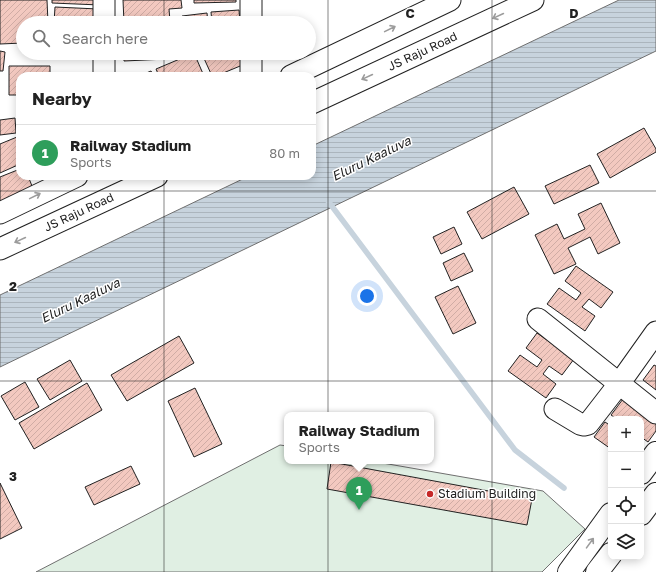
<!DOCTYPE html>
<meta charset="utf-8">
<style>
:root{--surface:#fff;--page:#f6f6f6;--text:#222;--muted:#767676;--line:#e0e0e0;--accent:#c62828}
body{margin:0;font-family:"Golos Text",sans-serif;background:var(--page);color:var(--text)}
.controls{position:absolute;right:12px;bottom:12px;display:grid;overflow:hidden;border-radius:8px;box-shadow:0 2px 10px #0003}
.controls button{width:36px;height:36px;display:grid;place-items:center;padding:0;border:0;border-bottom:1px solid var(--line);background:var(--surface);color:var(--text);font:20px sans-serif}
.you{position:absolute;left:367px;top:296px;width:14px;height:14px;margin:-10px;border:3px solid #fff;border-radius:50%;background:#1a73e8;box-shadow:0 0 0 6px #1a73e833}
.badge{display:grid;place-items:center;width:26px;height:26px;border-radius:50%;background:var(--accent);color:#fff;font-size:13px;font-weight:700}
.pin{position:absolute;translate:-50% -33px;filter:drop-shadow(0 1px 2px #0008)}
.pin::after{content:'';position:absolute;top:21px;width:14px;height:12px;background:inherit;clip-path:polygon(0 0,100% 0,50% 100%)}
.popup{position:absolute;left:284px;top:412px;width:150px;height:52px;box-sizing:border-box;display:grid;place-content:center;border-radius:8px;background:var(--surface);filter:drop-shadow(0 1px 3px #0005);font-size:13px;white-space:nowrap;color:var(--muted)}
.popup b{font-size:15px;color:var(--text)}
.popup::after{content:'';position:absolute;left:50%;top:100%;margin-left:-8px;border:8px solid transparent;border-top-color:var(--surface)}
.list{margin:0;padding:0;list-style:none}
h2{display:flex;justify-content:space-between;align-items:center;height:52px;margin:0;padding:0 16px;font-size:17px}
h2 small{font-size:13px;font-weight:400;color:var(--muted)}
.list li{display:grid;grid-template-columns:26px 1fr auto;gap:12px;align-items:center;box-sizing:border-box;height:56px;padding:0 16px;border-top:1px solid var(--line)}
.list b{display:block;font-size:15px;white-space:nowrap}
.list p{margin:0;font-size:13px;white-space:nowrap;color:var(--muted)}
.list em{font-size:13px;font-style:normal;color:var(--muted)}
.icon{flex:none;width:22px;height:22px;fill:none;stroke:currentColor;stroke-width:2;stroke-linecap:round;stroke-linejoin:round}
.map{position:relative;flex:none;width:656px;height:572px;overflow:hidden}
.search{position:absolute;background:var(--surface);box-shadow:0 2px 10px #0003;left:16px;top:16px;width:300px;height:44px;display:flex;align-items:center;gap:10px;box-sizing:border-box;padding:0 14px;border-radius:22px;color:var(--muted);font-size:15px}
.panel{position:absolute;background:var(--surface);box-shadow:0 2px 10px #0003;left:16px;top:72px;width:300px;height:108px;border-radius:12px}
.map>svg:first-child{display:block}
</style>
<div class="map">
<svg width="656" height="572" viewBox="0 0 656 572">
<defs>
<pattern id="water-rules" width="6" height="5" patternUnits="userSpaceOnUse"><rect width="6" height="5" fill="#c7d3dd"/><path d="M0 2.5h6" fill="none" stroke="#abb5bd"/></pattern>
<pattern id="building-hatch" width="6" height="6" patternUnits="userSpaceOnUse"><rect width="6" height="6" fill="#f3c9c0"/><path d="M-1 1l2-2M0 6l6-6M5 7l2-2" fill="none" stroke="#d0aca5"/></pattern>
</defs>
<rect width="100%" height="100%" fill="#fff"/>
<path fill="#e0efe3" stroke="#6f6f6f" d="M280,445L287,446V461H371L543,491L585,529L542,572H36Z"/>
<path fill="url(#water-rules)" stroke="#6f6f6f" d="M619,0H656V51L0,367V295L249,176H312V146Z"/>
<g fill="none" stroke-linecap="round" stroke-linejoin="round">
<path stroke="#c7d3dd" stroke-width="5.5" d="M328,201L515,450L564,488"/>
</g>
<path fill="url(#building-hatch)" stroke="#222" d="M0,0H47L48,23H23V43L0,44Z
M52,0H100V5L52,3Z
M123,0H181L182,8L169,9L170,21L124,23Z
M194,0H236V2L194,3Z
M55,7L98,9V23H54Z
M239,10L240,23H212L211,12Z
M207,13L208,23H183L182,16Z
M0,51L5,52L3,71H0Z
M124,53H167V59L124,61Z
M194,53L204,76H159L156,69Z
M205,53H241L245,64L216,76H212L202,54Z
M9,66H50V76H20V95H9Z
M151,71L154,76H139Z
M18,101H20V120H19Z
M15,118L16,133L0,135V120Z
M644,128L656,149V152L610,178L597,154Z
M17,137L20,145V164L0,173V144Z
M590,165L599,183L554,204L545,186Z
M20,169V176H28L34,191L0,205V177Z
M514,187L529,214L482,239L467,212Z
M601,203L620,243L598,254L590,237L568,248L576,264L554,274L535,235L557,224L564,239L585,229L578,214Z
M454,227L462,244L441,254L433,237Z
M464,253L473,271L451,281L443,263Z
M576,266L613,292L601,308L589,299L582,307L595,316L585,331L547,304L559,288L576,300L581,293L565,281Z
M458,286L476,323L453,334L435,297Z
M537,333L574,359L562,375L549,366L543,374L556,384L546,398L508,371L520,355L537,367L542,360L526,348Z
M179,336L194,363L127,401L111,375Z
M70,360L82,381L50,400L37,379Z
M654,365L656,366V390L643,380Z
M25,382L39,407L15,420L1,396Z
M87,383L102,410L34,449L19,423Z
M195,388L222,444L194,457L168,401Z
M623,399L656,423V431L648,442L641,437V419H617L611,415Z
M605,422L611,426V449L594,437Z
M331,462L532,499L527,525L327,489Z
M131,466L140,484L94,505L85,487Z
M0,483L22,528L0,539Z"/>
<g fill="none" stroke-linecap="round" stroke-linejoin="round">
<defs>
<g id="minor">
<path d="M104,0V23"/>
<path d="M251,23V0"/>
<path d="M104,53V76"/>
<path d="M251,76V53"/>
<path d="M291,76L450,0"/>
<path id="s1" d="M312,103L533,0"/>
<path d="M0,213L77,176"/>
<path id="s2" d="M0,249L157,176"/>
<path d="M538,319L656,413"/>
<path d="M555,409L580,424L584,425L588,424L619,384L656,332"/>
</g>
<path id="major" d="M641,473L656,453
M641,514L656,494
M569,572L611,514
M597,572L611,554"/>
</defs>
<use href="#minor" stroke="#222" stroke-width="23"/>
<use href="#major" stroke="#222" stroke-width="24"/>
<use href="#minor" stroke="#fff" stroke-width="21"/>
<use href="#major" stroke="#fff" stroke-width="22"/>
</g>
<defs><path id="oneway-shaft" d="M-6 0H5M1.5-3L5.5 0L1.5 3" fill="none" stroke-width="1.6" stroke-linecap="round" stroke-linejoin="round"/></defs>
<g stroke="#9c9c9c">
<use href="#oneway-shaft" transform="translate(498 16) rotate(155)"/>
<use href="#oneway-shaft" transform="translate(390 29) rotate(-26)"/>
<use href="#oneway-shaft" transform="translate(367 77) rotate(155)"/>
<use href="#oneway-shaft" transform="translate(35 196) rotate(-26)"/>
<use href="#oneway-shaft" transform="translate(20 240) rotate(155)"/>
<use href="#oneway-shaft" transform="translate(590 543) rotate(-54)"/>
</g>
<path fill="none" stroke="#222" stroke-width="1" stroke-opacity="0.55" d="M164,0V23M328,0V572M492,0V572M164,53V76M164,176V572M0,191H656M0,381H656"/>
<circle fill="#c62828" stroke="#fff" stroke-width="1.5" cx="430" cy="494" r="4"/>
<g text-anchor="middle" stroke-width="3" stroke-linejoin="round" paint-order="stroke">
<g font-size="12" fill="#222" stroke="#fff">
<text dy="4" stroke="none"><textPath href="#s1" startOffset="122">JS Raju Road</textPath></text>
<text dy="4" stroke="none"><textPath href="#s2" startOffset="87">JS Raju Road</textPath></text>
</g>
<g font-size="12" fill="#222" stroke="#fff" text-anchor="start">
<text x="438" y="498">Stadium Building</text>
</g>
<g font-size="13" font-style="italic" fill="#222" stroke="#fff">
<text transform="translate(371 158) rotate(-26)" y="5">Eluru Kaaluva</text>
<text transform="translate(80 300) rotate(-26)" y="5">Eluru Kaaluva</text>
</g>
</g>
<g font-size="13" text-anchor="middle" font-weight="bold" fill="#222" stroke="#fff" stroke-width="3" stroke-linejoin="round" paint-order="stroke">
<text x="410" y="18">C</text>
<text x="574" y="18">D</text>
<text x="13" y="291">2</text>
<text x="13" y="481">3</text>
</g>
</svg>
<div class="controls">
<button>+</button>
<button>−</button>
<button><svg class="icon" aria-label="locate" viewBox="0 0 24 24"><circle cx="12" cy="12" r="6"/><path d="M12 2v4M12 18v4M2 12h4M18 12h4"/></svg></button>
<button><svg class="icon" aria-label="layers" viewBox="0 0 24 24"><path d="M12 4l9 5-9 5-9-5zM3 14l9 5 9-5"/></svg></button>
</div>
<div class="you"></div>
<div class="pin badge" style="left:359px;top:510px;background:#2e9e5b">1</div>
<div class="popup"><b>Railway Stadium</b>Sports</div>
<div class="search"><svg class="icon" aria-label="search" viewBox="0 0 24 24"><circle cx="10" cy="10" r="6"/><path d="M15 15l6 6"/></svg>Search here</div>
<section class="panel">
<h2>Nearby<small></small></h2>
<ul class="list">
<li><span class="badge" style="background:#2e9e5b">1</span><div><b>Railway Stadium</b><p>Sports</p></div><em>80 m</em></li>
</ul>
</section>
</div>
